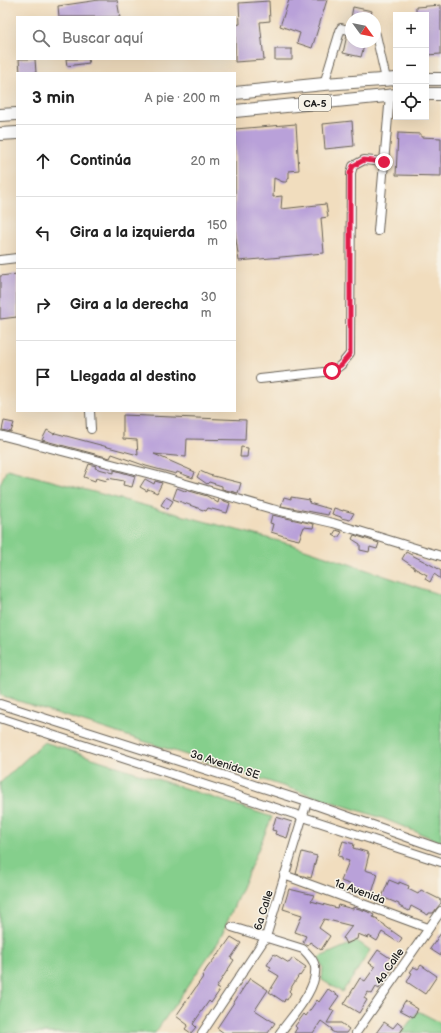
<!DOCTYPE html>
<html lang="es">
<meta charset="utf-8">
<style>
:root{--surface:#fff;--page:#f6f6f6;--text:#222;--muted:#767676;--line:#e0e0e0}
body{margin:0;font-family:"Balsamiq Sans",sans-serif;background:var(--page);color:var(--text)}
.controls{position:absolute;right:12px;top:12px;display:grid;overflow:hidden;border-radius:0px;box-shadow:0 4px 16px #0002}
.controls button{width:36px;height:36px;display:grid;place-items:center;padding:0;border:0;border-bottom:1px solid var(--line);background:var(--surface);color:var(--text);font:20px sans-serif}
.compass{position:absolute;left:345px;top:12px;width:36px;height:36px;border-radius:50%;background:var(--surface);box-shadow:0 4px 16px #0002;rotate:123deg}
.stop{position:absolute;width:12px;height:12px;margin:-9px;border:3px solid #e11d48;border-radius:50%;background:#fff}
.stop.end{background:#e11d48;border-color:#fff;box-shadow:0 1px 4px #0008}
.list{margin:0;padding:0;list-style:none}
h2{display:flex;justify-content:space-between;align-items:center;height:52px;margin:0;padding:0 16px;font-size:17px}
h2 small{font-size:13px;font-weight:400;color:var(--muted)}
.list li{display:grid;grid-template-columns:26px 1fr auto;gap:12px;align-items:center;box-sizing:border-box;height:72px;padding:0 16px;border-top:1px solid var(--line)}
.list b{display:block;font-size:15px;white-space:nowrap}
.list em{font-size:13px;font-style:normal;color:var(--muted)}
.icon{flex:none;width:22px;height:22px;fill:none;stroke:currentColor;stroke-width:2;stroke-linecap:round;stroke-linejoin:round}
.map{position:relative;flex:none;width:441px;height:1033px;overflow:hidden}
.search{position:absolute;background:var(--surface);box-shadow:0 4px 16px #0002;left:16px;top:16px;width:220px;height:44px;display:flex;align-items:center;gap:10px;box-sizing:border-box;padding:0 14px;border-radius:0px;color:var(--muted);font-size:15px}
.panel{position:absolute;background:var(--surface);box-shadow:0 4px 16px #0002;left:16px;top:72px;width:220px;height:340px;border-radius:0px}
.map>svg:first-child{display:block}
</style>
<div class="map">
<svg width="441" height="1033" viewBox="0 0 441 1033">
<rect width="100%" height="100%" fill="#f7f3e8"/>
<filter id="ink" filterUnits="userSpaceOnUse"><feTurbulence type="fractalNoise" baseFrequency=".025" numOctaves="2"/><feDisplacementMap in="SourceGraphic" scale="8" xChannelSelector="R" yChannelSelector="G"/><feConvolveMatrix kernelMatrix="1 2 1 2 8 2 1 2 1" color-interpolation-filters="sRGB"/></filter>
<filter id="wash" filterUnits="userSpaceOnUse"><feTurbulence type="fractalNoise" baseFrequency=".012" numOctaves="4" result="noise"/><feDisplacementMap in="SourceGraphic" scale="16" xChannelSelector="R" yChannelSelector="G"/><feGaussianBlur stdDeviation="0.9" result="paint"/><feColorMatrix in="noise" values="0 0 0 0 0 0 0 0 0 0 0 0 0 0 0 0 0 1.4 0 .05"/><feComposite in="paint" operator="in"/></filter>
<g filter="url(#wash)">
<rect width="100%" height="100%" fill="#f1ddbe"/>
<path fill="#85cf8c" stroke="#507654" d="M7,469L290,544L441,595V842L382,818L0,695V484Z
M44,742L272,817L219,941L155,1033H0V783Z
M357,941L370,950L353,977L342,992L322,980L323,967L318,958Z
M418,1011L441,1023V1033H401Z"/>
<g id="blocks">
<path fill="#b9a1d9" d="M99,0H117L120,17H59L58,6Z
M289,0H327L312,48L297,43L300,33L280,26Z
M269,1L270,21L260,22L264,60L235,62V25L240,24L239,3Z
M441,5V54L426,55V15H416V7Z
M353,7L372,11L370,18H351Z
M351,34V42H365L361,57L343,53L347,35Z
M275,49H292V60H275Z
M19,59H35L36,73H20Z
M66,59H88L89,63L67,66Z
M352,121L354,146L325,149L323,124Z
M296,124L299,170L289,171V178L286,182H283L274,178L273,197L282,196L281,209L326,204L328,217L321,218L324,253L239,261L235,233V129Z
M398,133L421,134V137L441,138V176L396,175Z
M17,274V317L0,319V276Z
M123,415L246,420L245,440L187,439L186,457L154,454L195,472L193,478L177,472L176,474L146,466L112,454L110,458L42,440L47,430L54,434L55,433L138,455L137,440L123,439Z
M4,421L14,423L11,432L2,430Z
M241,447L248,448L247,457H240Z
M89,464L96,466L95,468L114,473V470L135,476L132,487L123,485L124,481L108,478L107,481L96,478L95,481L84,477Z
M200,471L209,475L241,483L238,493L222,489V486L209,482L207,484L197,477Z
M145,479L154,484L155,481L162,483L157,493L148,489L147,491L140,487Z
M177,488L185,491L186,490L207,496L218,503L219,499L230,503L227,513L208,508L206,511L173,499Z
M166,497L173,501L168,509L161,505Z
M284,497L291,499V497L310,500L309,503L330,509L328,515L281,506Z
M334,508L343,511V510L354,513L350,520L341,518V517L332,514Z
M272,515L314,524L313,528L304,527L299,540L290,538L271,532L273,524L270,523Z
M336,530L342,532L338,538L333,535Z
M354,535L379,543L377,549L370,547L369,552L360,550V544L352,539Z
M406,552L437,568L441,571V579L434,574L430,582L425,579L427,575L414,568V567L402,559Z
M276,817L292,822L287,838L275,834L276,831L272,830Z
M343,841L354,844L353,848L367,852V853L369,854L365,870L378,874L372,893L359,889L358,893L350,890L352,885L341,881L349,861L342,859V857L338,856Z
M302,852L317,856L311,878L296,874Z
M389,880L399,884V882L409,886L408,889L418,894L421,890L441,900V903L433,913H429L428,915L411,906L409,911L399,906V904L382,897Z
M289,889L314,895L311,901L337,908L338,905L353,909V907L366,911L374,915L373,917L378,919L377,920L385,925V926L402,938L399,943L382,932L377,941L369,936L368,938L358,934L357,939L346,944L343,938L352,926L324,919L319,928L330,936L321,950L310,942L308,945L303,942L306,936L295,932L302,915L283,909Z
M441,933V956L430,949Z
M231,937L241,943L231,958L234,960L216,988L220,990L211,1003L209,1001L193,1024L196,1027L191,1033L185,1029L188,1025L176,1016L203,977L202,976L207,968L218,954H219Z
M378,950L393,960L389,964L393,967L379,989L376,987L372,994L368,992L364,998L367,1000L359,1013L344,1004L360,978L365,981L375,967L369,963Z
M274,954L289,963L293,958L306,967L300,976L299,975L289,991L291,993L287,1000L285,999L284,1002L269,992L279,976L269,970L271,967L267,965Z
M421,965L437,976L425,994L407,982L412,973L410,972L414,967L418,969Z
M250,978L268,990L255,1010L275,1023L268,1033H224L217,1028Z
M328,989L339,996L330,1009L334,1011L327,1023H341L349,1029L346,1033H335L331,1031L332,1029L321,1021L313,1033H294L297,1028L295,1026L304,1014L306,1016L317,1000L319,1002Z
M405,1001L418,1009L413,1017L400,1010Z
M384,1022L393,1028L398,1022L404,1027L400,1033H376Z"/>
</g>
</g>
<g filter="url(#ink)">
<use href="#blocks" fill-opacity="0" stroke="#676055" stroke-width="1"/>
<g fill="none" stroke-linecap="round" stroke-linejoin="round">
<defs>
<path id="minor" d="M375,35H376L386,79
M324,84L341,28L348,30
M378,231L390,95
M0,260L17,258
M260,379L333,371L341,365L350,354L351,173L353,166L364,160L384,162
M90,411L91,429
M0,435L162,477L272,509L333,523L441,556
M0,704L307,802L441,849
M0,718L441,862
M284,875L428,928
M232,927L303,949C308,954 314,960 315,967C318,989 292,1016 280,1033
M202,1033L266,937L307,802
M356,1033L441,911"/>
<path id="highway" d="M426,79H441
M235,93L324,84L396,79
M426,94H441
M235,111L396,95
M0,115L17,114
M0,134L17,133"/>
</defs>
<use href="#minor" stroke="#676055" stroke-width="10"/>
<use href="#highway" stroke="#676055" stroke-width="14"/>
<use href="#minor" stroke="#fff" stroke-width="8"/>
<use href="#highway" stroke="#fff" stroke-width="12"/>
</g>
</g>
<g fill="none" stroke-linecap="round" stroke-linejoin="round" filter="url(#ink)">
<path stroke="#e11d48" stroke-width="5" d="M332,371L341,365L350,354V173L353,166L364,160L384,162"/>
</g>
<g text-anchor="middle" stroke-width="3" stroke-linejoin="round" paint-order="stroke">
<rect fill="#f7f3e8" stroke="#5e5c59" stroke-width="1" x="299" y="95" width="32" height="16" rx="3"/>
<g font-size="10" font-weight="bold" fill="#1c1c1c">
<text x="315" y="107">CA-5</text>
</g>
<g font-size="11" fill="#1c1c1c" stroke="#f7f3e8">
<text transform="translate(225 764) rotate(18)" y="4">3a Avenida SE</text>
<text transform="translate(360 891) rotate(20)" y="4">1a Avenida</text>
<text transform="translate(263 910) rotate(-73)" y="4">6a Calle</text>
<text transform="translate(389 966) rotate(-55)" y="4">4a Calle</text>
</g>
</g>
</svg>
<div class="controls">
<button>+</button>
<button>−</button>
<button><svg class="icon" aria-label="locate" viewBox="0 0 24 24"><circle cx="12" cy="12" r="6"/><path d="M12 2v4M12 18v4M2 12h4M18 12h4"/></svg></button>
</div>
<svg class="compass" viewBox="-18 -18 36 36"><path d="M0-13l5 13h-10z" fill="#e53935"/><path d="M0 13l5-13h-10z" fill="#767676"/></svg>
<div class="stop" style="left:332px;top:371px"></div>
<div class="stop end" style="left:384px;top:162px"></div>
<div class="search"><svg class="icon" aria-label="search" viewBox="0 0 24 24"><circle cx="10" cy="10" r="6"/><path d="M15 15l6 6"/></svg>Buscar aquí</div>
<section class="panel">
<h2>3 min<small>A pie · 200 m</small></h2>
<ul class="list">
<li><svg class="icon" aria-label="ahead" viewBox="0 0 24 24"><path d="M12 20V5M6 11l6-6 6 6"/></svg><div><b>Continúa</b></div><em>20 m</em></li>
<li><svg class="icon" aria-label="left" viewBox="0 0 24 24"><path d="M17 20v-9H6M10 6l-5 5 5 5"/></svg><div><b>Gira a la izquierda</b></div><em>150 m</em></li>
<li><svg class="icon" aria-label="right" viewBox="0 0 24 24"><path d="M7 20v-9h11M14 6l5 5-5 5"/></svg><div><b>Gira a la derecha</b></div><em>30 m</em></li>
<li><svg class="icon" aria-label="arrive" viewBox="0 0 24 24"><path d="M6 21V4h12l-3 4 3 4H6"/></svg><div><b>Llegada al destino</b></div></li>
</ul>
</section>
</div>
